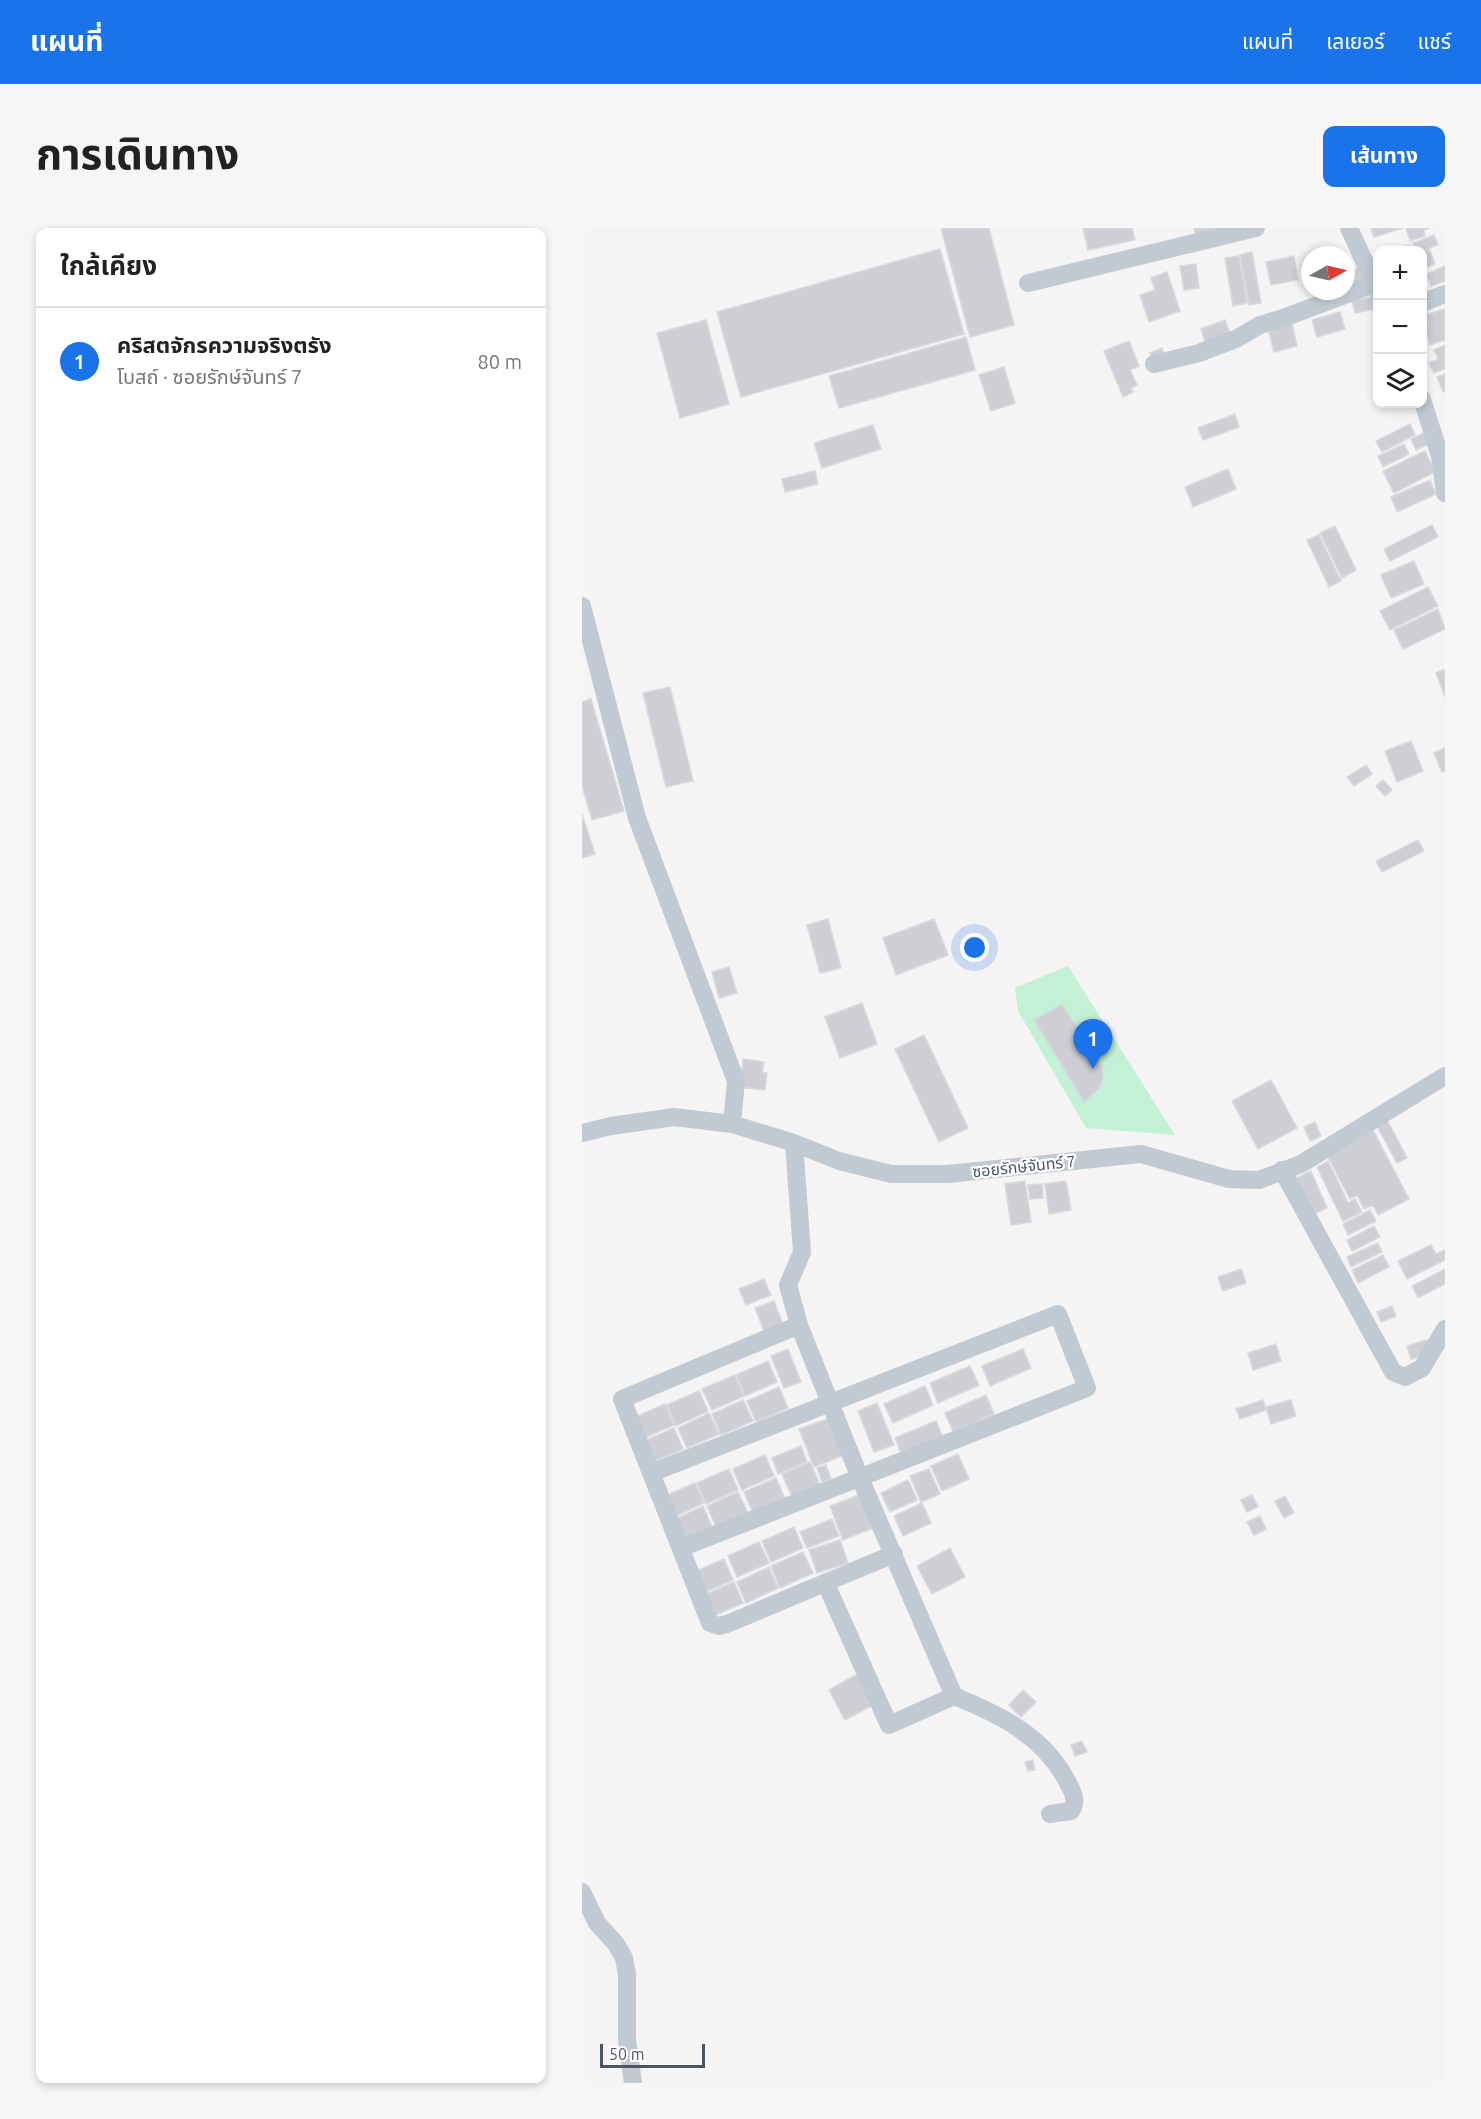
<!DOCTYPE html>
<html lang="th">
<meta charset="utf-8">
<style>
:root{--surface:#fff;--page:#f6f6f6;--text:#222;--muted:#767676;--line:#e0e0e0;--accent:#1a73e8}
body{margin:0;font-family:Ubuntu,"Noto Sans Thai",sans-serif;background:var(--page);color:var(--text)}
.controls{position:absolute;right:18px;top:18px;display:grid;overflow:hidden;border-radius:12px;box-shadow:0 3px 9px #0003}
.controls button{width:54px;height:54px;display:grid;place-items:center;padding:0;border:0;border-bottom:2px solid var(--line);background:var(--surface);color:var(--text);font:30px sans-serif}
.compass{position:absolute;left:719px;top:18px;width:54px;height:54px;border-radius:50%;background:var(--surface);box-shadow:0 3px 9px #0003;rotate:82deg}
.scale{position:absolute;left:18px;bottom:15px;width:105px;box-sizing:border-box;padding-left:6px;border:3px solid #4a5661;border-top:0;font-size:16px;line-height:21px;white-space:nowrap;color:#4a5661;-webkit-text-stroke:4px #fff;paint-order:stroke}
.you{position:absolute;left:393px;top:720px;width:21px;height:21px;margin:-15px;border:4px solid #fff;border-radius:50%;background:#1a73e8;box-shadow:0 0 0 9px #1a73e833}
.badge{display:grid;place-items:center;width:39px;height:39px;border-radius:50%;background:var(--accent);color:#fff;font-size:20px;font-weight:700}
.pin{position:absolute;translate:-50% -50px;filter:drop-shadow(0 2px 3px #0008)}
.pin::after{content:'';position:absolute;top:32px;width:21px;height:18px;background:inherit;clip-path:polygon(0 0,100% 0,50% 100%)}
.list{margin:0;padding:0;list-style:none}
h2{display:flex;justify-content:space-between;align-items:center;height:78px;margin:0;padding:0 24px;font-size:26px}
h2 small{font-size:20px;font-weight:400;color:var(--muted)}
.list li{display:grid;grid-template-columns:39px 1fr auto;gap:18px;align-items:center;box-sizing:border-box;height:108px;padding:0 24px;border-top:2px solid var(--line)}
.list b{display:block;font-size:22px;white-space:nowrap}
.list p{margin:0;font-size:20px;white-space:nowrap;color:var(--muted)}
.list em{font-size:20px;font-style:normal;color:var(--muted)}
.icon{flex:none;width:33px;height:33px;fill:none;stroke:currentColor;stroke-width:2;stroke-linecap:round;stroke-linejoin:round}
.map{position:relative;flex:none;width:863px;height:1855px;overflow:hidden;border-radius:12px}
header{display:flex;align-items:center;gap:36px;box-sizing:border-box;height:84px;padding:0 30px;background:var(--accent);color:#fff}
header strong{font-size:28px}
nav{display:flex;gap:33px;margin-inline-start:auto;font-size:21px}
.intro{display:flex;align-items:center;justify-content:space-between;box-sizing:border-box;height:144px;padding:0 36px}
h1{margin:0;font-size:42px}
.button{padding:15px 27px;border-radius:12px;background:var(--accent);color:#fff;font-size:21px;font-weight:700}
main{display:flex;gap:36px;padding:0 36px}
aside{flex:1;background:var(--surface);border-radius:12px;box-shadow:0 3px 9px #0003}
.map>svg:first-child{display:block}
</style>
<header>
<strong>แผนที่</strong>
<nav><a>แผนที่</a><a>เลเยอร์</a><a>แชร์</a></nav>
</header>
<div class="intro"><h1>การเดินทาง</h1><a class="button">เส้นทาง</a></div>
<main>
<aside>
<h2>ใกล้เคียง<small></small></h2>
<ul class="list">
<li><span class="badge">1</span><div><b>คริสตจักรความจริงตรัง</b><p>โบสถ์ · ซอยรักษ์จันทร์ 7</p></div><em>80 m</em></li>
</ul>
</aside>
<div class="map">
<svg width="863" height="1855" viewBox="0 0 863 1855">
<rect width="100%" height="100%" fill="#f5f3f3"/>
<path fill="#c3f1d5" d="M486,738L593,907L504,900L436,783L433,760Z"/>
<path fill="#cdcfd5" stroke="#d7d9de" stroke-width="1.5" d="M359,0H407L432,97L388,109Z
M501,0H550L553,12L506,22Z
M612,0H644L614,11Z
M789,0H821L792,9Z
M824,0H848L842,2L843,8L828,13Z
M852,7L856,17L847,20L853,36L840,41V22H833L831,15Z
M828,17L830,22H813Z
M358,21L382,106L159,169L135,84Z
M670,24L679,75L667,77L658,27Z
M657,28L665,75L651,78L643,30Z
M712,28L716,52L689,57L684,34Z
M614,36L617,60L602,62L598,38Z
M863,38V53L849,58L845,46Z
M777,40L781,52L767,56L764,44Z
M585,44L598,83L567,94L558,67L573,62L569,50Z
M790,69L793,81L773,85L770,73Z
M863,81V112L848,117L840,88Z
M758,84L763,101L735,109L730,92Z
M124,92L147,176L98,190L75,105Z
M643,92L649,108L624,117L619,101Z
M710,95L715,118L692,124L686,101Z
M384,109L393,142L257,180L247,148Z
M547,113L557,138L548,142L555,157L549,160L551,164L541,169L522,123Z
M863,117V141L852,145L847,135L856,131L852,122Z
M580,120L581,125L570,129L568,125Z
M422,139L433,175L409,183L397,147Z
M863,146V163L861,164L855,149Z
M653,186L657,199L621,212L616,200Z
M828,196L833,207L800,224L794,213Z
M291,197L299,221L240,240L232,215Z
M842,205L847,216L834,222L829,211Z
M822,216L827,226L801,239L796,228Z
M843,223L853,244L812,265L801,243Z
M646,241L654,261L611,279L603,259Z
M233,243L236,256L203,264L200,251Z
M848,252L854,266L815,284L809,269Z
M850,297L856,309L808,333L802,321Z
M753,298L774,342L760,350L738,305Z
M737,307L759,353L747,359L725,312Z
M832,333L842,356L809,370L799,347Z
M846,359L856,378L808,402L798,383Z
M856,381L863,401L821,421L812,402Z
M863,441V469L854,445Z
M88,459L111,553L84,559L61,465Z
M9,471L42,583L10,592L0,558V474Z
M829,513L841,543L815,554L803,523Z
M863,520V543L860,544L852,525Z
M784,537L790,546L772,558L765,549Z
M801,552L810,562L803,568L794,558Z
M0,586L13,626L0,630Z
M836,612L842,623L800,644L794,633Z
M246,691L259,740L238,745L225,697Z
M352,691L366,727L314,747L301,710Z
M147,739L155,765L137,770L130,744Z
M280,775L295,816L258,830L243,789Z
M480,776L520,838L521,849L518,860L502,874L452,792Z
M342,807L386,900L357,914L313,821Z
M161,831L182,834L180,844L185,845L183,862L158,859Z
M689,852L715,900L676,921L650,873Z
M805,892L825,930L815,935L795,898Z
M733,894L739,908L728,913L722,899Z
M791,902L827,971L796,987L791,977L782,981L775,967L768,971L745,927Z
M746,933L766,975L773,971L780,984L761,993L735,939Z
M729,943L745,980L728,988L712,951Z
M443,953L449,994L429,997L423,956Z
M484,953L489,982L467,986L463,956Z
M460,956L461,970L448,971L446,957Z
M788,982L794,993L766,1007L761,996Z
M792,998L798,1009L770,1023L765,1012Z
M796,1015L800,1024L769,1039L765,1029Z
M849,1017L854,1026L863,1022V1032L825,1051L816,1033Z
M801,1027L807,1039L776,1055L770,1042Z
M659,1041L664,1055L641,1063L636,1049Z
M863,1041V1056L836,1070L830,1058Z
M182,1051L189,1067L164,1077L157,1061Z
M192,1073L201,1096L182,1103L173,1080Z
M810,1078L814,1088L799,1094L795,1084Z
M845,1112L849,1125L829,1131L825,1118Z
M694,1116L699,1133L671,1142L666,1125Z
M206,1121L219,1154L202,1160L189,1128Z
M441,1121L449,1140L408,1158L400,1138Z
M186,1133L195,1154L163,1168L154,1147Z
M388,1138L397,1157L356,1175L348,1155Z
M153,1147L162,1168L130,1182L120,1161Z
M343,1158L351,1177L311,1195L302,1176Z
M197,1159L206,1180L174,1194L165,1173Z
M117,1163L126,1183L94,1198L85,1177Z
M404,1167L412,1186L371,1204L363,1185Z
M161,1172L171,1193L139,1207L130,1186Z
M681,1172L684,1182L658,1191L654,1181Z
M709,1172L714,1188L689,1196L684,1179Z
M295,1175L312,1217L292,1224L276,1183Z
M83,1176L92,1197L60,1211L51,1190Z
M127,1185L137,1206L105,1220L96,1200Z
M248,1190L262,1227L232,1239L217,1201Z
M354,1193L362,1212L321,1230L313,1210Z
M92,1200L101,1221L69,1235L60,1214Z
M219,1218L225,1234L196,1246L190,1230Z
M376,1226L387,1251L360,1263L349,1238Z
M183,1227L192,1248L160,1262L151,1241Z
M228,1234L238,1257L210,1269L200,1246Z
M244,1237L249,1251L240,1254L235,1240Z
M147,1241L156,1262L124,1276L115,1255Z
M347,1241L358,1266L339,1274L328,1248Z
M194,1250L203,1271L171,1285L162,1264Z
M326,1252L335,1272L308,1284L299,1265Z
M113,1255L122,1275L90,1290L81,1269Z
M156,1264L166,1285L134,1299L125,1278Z
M280,1266L293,1299L261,1312L248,1278Z
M670,1267L676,1279L665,1284L659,1272Z
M703,1268L712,1285L702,1290L693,1273Z
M340,1275L349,1295L321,1308L312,1288Z
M121,1278L130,1299L98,1313L89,1293Z
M678,1288L684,1301L672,1307L665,1294Z
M250,1291L257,1308L225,1320L218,1304Z
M212,1299L221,1320L189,1334L180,1313Z
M258,1312L266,1335L235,1345L227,1322Z
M177,1314L187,1335L155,1349L146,1328Z
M368,1320L383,1349L350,1366L335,1338Z
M221,1324L231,1345L198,1360L189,1338Z
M142,1331L151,1352L119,1366L110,1345Z
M187,1339L196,1360L164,1375L155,1354Z
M152,1354L161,1375L129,1389L120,1368Z
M275,1446L291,1477L263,1492L247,1462Z
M441,1462L454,1474L439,1489L427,1477Z
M500,1513L505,1524L493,1528L489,1517Z
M451,1532L453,1542L446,1543L443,1534Z"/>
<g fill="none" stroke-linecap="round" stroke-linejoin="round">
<path stroke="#c1cad2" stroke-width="18" d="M767,0L796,63
M446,55L674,0
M840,75L863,66
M572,136L617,125L654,111L678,97L704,89L792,56
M840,171L858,228L863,265
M0,378L55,590L154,853L150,896
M0,905L29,898L92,889L150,896L212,915L257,933L309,946H366L559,926L647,951L677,952L719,936L863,848
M212,915L220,1024L206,1057L217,1097L278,1250L372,1468C419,1487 464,1509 487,1557C492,1566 495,1574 489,1583L468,1586
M700,942L811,1144L823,1149L840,1140L863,1101
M217,1097L40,1171L128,1395L137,1398L145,1396L312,1326
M69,1245L476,1086L505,1160L99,1320
M244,1356L307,1497L372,1468
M0,1664L15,1695L34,1716L42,1730L45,1746V1812L51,1855"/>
</g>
<g text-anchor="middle" stroke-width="4.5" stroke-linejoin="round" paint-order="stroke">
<g font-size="16" fill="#4a5661" stroke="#fff">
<text transform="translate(442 938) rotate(-6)" y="6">ซอยรักษ์จันทร์ 7</text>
</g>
</g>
</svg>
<div class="controls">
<button>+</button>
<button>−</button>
<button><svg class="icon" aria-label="layers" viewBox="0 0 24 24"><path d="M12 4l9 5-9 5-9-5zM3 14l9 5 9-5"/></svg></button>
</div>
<svg class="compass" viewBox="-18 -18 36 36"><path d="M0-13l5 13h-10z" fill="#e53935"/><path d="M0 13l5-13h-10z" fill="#767676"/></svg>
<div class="scale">50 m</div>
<div class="you"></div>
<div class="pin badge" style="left:511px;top:841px">1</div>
</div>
</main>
